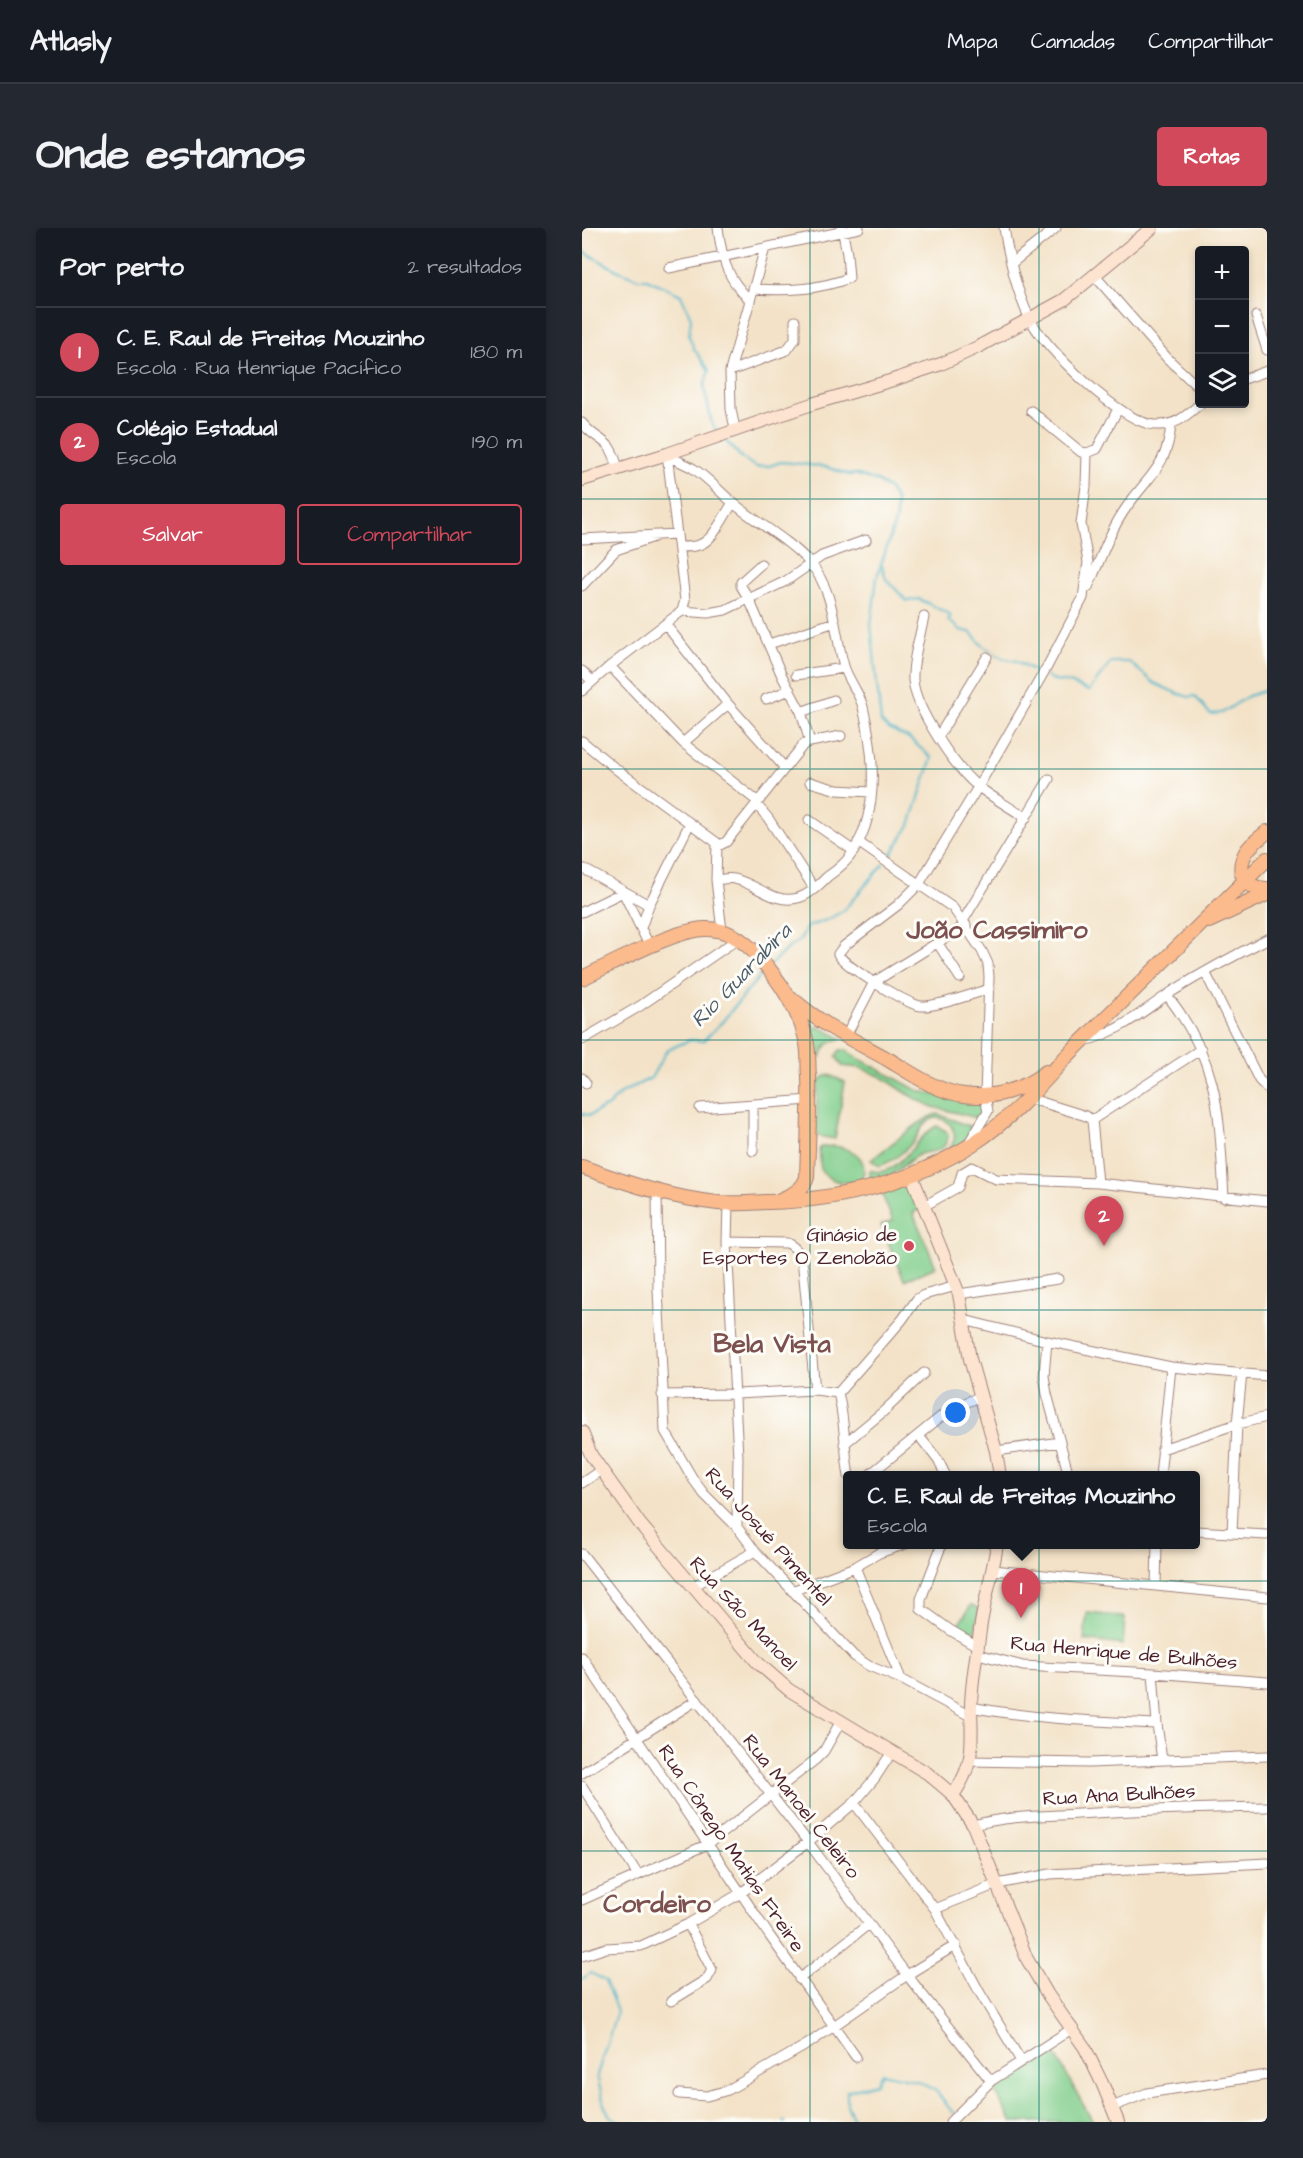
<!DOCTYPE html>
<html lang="pt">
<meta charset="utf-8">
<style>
:root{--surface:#171b24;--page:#242831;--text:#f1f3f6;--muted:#9ea1a6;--line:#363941;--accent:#d1495b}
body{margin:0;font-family:"Architects Daughter",sans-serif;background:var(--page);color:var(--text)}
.controls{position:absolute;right:18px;top:18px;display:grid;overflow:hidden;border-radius:6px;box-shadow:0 3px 9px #0003}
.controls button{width:54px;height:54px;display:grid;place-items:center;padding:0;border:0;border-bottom:2px solid var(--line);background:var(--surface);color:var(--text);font:30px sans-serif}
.you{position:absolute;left:374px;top:1185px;width:21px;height:21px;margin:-15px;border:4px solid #fff;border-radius:50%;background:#1a73e8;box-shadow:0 0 0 9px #1a73e833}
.badge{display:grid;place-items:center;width:39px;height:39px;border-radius:50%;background:var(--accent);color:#fff;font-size:20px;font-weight:700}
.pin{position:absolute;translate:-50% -50px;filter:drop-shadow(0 2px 3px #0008)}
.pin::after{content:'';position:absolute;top:32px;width:21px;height:18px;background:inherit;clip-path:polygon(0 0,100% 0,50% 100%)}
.popup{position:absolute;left:261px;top:1243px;width:357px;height:78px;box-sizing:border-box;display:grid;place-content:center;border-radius:6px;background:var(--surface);filter:drop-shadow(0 2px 4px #0005);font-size:20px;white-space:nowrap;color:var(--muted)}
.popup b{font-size:22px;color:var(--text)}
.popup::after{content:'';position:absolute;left:50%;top:100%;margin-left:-12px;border:12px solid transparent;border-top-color:var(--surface)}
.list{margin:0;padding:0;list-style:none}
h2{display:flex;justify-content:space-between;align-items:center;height:78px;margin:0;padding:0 24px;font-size:26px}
h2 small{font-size:20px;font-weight:400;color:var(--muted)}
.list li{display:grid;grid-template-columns:39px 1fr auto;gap:18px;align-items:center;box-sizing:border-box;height:90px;padding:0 24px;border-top:2px solid var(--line)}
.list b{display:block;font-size:22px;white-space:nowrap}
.list p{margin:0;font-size:20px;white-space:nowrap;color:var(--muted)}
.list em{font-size:20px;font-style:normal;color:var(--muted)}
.actions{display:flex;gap:12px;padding:18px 24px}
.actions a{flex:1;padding:14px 0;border:2px solid var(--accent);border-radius:6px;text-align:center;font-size:21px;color:var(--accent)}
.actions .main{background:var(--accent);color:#fff}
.icon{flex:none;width:33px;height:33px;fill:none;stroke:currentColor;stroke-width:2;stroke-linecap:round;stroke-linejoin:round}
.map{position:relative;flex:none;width:685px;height:1894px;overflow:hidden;border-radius:6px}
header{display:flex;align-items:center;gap:36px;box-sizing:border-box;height:84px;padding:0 30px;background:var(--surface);border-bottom:2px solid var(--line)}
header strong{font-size:28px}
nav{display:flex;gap:33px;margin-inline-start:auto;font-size:21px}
.intro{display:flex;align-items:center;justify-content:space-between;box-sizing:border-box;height:144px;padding:0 36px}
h1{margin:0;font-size:42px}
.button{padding:15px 27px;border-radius:6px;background:var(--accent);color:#fff;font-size:21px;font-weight:700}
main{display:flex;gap:36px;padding:0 36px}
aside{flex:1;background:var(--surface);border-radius:6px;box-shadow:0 3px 9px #0003}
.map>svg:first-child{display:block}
</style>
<header>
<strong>Atlasly</strong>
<nav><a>Mapa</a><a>Camadas</a><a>Compartilhar</a></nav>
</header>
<div class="intro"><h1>Onde estamos</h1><a class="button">Rotas</a></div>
<main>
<aside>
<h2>Por perto<small>2 resultados</small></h2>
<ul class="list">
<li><span class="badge">1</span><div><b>C. E. Raul de Freitas Mouzinho</b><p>Escola · Rua Henrique Pacífico</p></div><em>180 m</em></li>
<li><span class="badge">2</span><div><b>Colégio Estadual</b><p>Escola</p></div><em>190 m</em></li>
</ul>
<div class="actions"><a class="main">Salvar</a><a>Compartilhar</a></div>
</aside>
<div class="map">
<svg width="685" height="1894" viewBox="0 0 685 1894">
<rect width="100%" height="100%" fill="#fdfcf7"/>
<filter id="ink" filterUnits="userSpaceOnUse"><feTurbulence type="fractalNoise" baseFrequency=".0167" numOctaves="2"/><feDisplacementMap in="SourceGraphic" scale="12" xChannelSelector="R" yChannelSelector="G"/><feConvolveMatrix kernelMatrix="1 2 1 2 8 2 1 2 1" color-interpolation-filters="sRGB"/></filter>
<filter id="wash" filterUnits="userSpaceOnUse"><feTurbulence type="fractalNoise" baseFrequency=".008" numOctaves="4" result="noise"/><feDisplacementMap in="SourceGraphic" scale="24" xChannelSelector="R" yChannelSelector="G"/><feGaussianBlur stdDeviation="1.35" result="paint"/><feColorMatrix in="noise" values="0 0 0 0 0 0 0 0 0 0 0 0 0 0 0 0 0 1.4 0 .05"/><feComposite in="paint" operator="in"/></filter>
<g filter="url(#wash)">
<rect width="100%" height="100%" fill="#f3e2c7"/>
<path fill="#83cf8e" stroke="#66775c" stroke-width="1.5" d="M235,798L261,811C248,813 244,815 239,829L230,818L229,805Z
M258,822H265L270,827L335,862L363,869L396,873L399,875L401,884L395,890L351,879L332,870L300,849L279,840L260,838L254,828Z
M247,847L263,854L253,911L236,908L234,902L236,854L242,849Z
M356,886L392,900L379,919L335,936C347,930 380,923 371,902C368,893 357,887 348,892C340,896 338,903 334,910C325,922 311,934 297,938L289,932C303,922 343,887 356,886Z
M355,898L364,903L366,907C365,912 365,916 360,920C354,925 345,923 338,926C321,934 308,956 288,952V942C316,953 334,907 355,898Z
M252,918C259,919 268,922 274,926C283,933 286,949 274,954C270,955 264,954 260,954C251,953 245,950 239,943L237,922L239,919Z
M327,955L338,981L331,985L354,1039L322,1052L299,997L311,993L299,964Z
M389,1377L397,1380L393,1413L374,1401Z
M505,1385L543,1389L541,1417L502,1412Z
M473,1826L511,1894H430L411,1860Z"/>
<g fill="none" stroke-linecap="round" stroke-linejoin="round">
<path stroke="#4bb4c9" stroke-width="2" d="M0,23L35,42L57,51H65L99,67L109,90L107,108L112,121L127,142L122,159L130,196L136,204
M142,211L161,231L174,239L187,238L199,234L211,235L244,239L268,247L273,246L295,253L307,261L314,273V291L295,349L289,397L299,494L305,500L328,511L350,530L328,597L307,630
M300,338L304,351L325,373L337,371L369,387L366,392L378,402L388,404L401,418L420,430L435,433L459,446
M464,448L473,453L488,455L507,463L529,434H547L572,455L594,465L607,469L613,468L628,486L640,485L666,468L685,462
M189,736L205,721L218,712L225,699L247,691L261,683L301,637
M0,886L8,887L26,878L39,865L69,850L85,822L108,812L121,813L140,794L181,744
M0,1751L9,1745L23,1753L35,1783L15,1847L22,1877L28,1888L38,1894
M202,1894H203
M271,1894V1890L265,1877V1863L294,1855L300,1845L336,1853L354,1863L371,1885"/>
</g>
</g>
<g filter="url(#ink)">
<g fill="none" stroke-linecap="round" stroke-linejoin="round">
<defs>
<path id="street" d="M136,0C140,30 144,50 168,72
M422,0C426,26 435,65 447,89C460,118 541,197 574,197C594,198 604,188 618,176
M430,35L474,0
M87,40L277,0
M513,48L586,131L618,161
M171,61C204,63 236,62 267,50L265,26L260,0
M674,88L685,122
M148,143L205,122L213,111V93
M662,151L685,143
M449,183L499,224L505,225L515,221L536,181
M0,195C18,217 28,207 36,241
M153,201L149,181L148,143L183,20
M85,226C93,233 103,235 112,241C126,250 137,263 150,274C175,295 206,311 228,335C253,364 252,403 262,438C266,452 277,464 281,479C292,524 298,582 271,624C265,634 255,642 245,649C237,657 227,667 216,670C193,676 177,658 156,652C149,649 142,651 134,652
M85,226L103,372L100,383
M0,311L95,306
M97,319C103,319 111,319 117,317C132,312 142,287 151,275
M179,336L159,354V358L167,371L200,448L219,484L228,514
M0,358L34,322L72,309
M506,359C518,333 527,304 544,280C566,248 586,239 589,196
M100,383L126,385L143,382L204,353L240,328L284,312
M342,389C338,409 330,432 331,452C333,481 375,543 398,560C413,571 429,580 444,590
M84,397L146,476L203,540
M187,416L253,394
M28,438L101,515L175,573
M0,443L10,453
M214,447L262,440
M0,463L28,438L100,383
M184,471L208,462
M219,484L252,472
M356,509L405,429
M0,513L34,541L138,617L144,614L222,516L228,514L259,508
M101,515L146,476
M228,554L255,562L289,564
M174,576L186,590L232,660
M227,592L272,623
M276,614L371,680L400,723L406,736L407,749L403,868L406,883L386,916
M135,615L134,652L140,703
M0,640L67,677
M0,684L41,664L68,719
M381,693L467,551
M59,700L67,677L108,595
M355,714L378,750
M623,744L677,852L685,860
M407,761C390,766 355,779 339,778C326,777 262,738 256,726L262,718L316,677L337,656L396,559L466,437L501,370L506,334L499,296L504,258L505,225
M585,767C639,836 637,887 642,970
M264,808L292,754L384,697
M0,812L58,778L157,710
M502,813C537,805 562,782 591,763C622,744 653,727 685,711
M0,850L4,855
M446,870L504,888L510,892L516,955
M171,878V923
M118,880L228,872
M510,892L619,821
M75,964L76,1062L83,1203L111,1251L122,1266L155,1299L173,1323L272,1428L287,1438L319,1451L390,1489
M146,975L145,1014L156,1229L155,1299
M342,978L376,959L380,945L390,939L414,951L516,955L685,973
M145,1014L205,1015C217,1021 219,1028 221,1040L233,1162
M377,1066L476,1051
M382,1092L465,1113L589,1139L685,1148
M465,1113L462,1148L465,1166L487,1248
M256,1165L320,1092L335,1071L342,1067L374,1058
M256,1165C263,1192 262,1220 267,1248
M80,1167L154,1166L233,1162L256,1165
M337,1208L356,1232L364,1248
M262,1216L302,1183L342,1145
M580,1221L655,1196L685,1189
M414,1223L478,1214
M286,1248L367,1182L397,1169
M578,1248L589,1139
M0,1255L19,1242
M613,1303L685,1307
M650,1305L655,1196L660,1145
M360,1316L339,1371V1381L368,1402L397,1419
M0,1326L226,1614L325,1747L409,1853
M273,1339L319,1451
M411,1342L685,1369
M574,1358L575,1316
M110,1359L173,1323
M210,1363L273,1339L297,1325L324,1316
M396,1426L441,1438L571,1445L685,1454
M0,1429L187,1707L274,1829
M571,1445L575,1496L580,1532
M389,1479C451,1491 513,1493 575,1496
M388,1533L507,1535L685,1528
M0,1545L115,1472
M0,1558L56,1647
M272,1575L353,1681L398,1765L439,1833
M391,1597C425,1588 461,1588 496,1586C559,1582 622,1580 685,1579
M0,1672L126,1616L233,1532L242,1523L259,1493
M353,1681L415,1656L468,1646L685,1635
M0,1728L24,1720L59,1718L106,1696L159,1665L226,1614L272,1575L293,1550L310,1524
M217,1751L287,1696
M89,1773L125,1751L130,1742L106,1696
M97,1866L125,1868L146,1862L226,1816L325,1747L374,1717
M530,1879L565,1865L685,1847
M368,1894L409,1853L491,1800"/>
<path id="secondary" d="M0,252L85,226L230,176L311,152L359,136L396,119L482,72L570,0
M330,948L377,1066L388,1131L414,1223L418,1248
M0,1204L9,1227L58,1296L176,1435L207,1462L345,1545L371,1567L391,1597L445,1731L466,1767L503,1820L521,1857L536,1894
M371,1567C393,1537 390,1514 389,1480C389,1454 395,1427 398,1402C402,1373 411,1345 415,1316"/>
<path id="primary" d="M685,604C678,610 669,616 664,624C653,644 663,661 685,661
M627,693L685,666
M0,750C31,736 91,702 123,701C146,700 163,713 177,729C198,753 219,785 225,816C227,827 226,838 227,848C228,882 226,915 225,949C222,961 211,967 200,971
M209,770C238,796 273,813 307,832C329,845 355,864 382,867C410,871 442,862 464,844
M0,939C44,955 89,970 136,975C153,976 169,975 186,974C260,972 330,955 392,915C428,892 457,859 485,828L685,631"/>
</defs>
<use href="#street" stroke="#9e8079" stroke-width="11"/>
<use href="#secondary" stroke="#9e8079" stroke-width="14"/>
<use href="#primary" stroke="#9e8079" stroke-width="16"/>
<use href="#street" stroke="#fff" stroke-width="9"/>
<use href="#secondary" stroke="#fde4d1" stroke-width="12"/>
<use href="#primary" stroke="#fbbb8c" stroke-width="14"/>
</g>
</g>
<path fill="none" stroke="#0f766e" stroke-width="1.5" stroke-opacity="0.55" d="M228,0V1894M457,0V1894M0,271H685M0,541H685M0,812H685M0,1082H685M0,1353H685M0,1623H685"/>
<circle fill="#d1495b" stroke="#fdfcf7" stroke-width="2" cx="327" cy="1018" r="6"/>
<g text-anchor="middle" stroke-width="6" stroke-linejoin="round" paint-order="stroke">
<g font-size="20" fill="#4a1f2b" stroke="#fdfcf7" text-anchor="end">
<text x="315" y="1013">Ginásio de<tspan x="315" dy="23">Esportes O Zenobão</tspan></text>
</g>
<g font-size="20" fill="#4a1f2b" stroke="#fdfcf7">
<text transform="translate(187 1308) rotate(48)" y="7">Rua Josué Pimentel</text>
<text transform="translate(162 1385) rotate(47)" y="7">Rua São Manoel</text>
<text transform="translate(542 1424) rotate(5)" y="7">Rua Henrique de Bulhões</text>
<text transform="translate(537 1566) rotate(-3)" y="7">Rua Ana Bulhões</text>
<text transform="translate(220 1578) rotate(52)" y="7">Rua Manoel Celeiro</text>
<text transform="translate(150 1620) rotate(56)" y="7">Rua Cônego Matias Freire</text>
</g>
<g font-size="21" font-style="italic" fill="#4a5b6a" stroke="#fdfcf7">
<text transform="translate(159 747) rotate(-46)" y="7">Rio Guarabira</text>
</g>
<g font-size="26" font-weight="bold" fill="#7c504f" stroke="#fdfcf7">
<text x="415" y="710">João Cassimiro</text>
<text x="190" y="1124">Bela Vista</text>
<text x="75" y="1684">Cordeiro</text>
</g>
</g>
</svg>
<div class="controls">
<button>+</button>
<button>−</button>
<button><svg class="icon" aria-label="layers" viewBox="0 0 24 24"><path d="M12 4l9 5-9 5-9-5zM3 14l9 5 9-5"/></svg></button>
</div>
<div class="you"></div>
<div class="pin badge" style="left:439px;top:1390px">1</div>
<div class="popup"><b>C. E. Raul de Freitas Mouzinho</b>Escola</div>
<div class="pin badge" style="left:522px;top:1018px">2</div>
</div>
</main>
